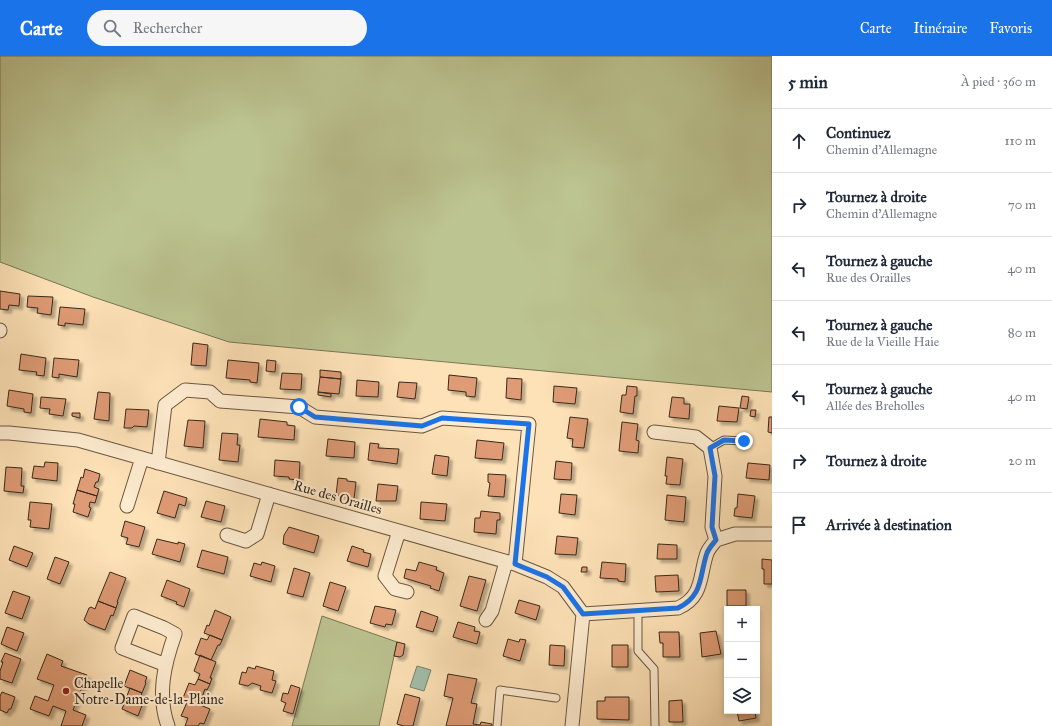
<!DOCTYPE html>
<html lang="fr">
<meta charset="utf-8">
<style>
:root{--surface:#fff;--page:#f6f6f7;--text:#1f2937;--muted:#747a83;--line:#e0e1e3;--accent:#1a73e8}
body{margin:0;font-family:"IM FELL Great Primer",serif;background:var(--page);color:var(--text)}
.controls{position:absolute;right:12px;bottom:12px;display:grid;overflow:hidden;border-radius:0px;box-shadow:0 2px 6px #0003}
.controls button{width:36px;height:36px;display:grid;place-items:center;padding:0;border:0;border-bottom:1px solid var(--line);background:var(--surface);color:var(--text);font:20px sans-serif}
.stop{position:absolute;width:12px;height:12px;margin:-9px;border:3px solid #1a73e8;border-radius:50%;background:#fff}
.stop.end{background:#1a73e8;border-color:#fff;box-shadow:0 1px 4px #0008}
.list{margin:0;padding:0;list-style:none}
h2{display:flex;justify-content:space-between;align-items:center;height:52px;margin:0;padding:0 16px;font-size:17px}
h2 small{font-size:13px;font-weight:400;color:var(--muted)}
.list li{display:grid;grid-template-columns:26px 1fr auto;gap:12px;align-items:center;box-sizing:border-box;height:64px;padding:0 16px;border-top:1px solid var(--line)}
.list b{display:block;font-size:15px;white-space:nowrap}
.list p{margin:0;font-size:13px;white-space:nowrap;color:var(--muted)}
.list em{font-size:13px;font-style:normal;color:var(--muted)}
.icon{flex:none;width:22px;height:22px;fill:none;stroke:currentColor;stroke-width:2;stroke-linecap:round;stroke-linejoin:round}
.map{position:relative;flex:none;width:772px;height:670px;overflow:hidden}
header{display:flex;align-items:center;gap:24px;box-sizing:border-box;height:56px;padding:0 20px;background:var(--accent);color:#fff}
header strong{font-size:19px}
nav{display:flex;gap:22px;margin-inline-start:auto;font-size:14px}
.search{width:280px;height:36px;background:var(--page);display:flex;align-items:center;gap:10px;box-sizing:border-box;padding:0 14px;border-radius:22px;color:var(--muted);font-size:15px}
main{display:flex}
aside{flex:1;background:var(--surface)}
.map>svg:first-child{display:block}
</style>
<header>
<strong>Carte</strong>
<div class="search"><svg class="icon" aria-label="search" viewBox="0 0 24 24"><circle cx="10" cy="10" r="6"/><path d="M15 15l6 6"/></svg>Rechercher</div>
<nav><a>Carte</a><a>Itinéraire</a><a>Favoris</a></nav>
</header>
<main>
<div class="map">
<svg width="772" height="670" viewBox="0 0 772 670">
<defs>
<filter id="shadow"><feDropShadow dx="3.5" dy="3.5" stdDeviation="1" flood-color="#0004"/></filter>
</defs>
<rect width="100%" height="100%" fill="#fee2b7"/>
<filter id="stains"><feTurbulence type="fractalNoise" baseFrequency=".005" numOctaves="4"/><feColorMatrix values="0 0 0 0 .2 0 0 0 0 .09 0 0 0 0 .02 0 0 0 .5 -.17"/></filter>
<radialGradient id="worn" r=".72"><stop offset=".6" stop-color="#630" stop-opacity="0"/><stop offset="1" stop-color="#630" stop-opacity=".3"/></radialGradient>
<path fill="#bcc491" stroke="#7a7656" d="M0,0H772V336L229,286L93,241L0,206Z
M322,560L397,586L379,670H292Z"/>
<path fill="#a1bfa9" stroke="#778370" d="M417,610L431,614L424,635L410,631Z"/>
<path fill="#df9b74" stroke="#37291b" filter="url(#shadow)" d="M0,235L20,238L19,250L9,249L8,254L0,253Z
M28,240L53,241L51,259L37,257L38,252L27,251Z
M60,251L85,253L83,269L65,267V270L58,269Z
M193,287L208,289L206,310L191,309Z
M21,298L46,302L44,320L36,319L37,316L19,314Z
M54,302L79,304L77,321L59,318V322L52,321Z
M228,304L259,307L257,327L250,326V324L226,322Z
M267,304L276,305L275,316L266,315Z
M320,314L341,316V323L320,321Z
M282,317L302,318L301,334L280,333Z
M449,319L477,322L475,341L466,340V336L448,334Z
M320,321L341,323L339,338L318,336Z
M507,322L522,323L521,344L506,342Z
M357,324L379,326L378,341L356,340Z
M399,326L417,327L415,343L397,341Z
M554,330L577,332L575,348L553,346Z
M627,330L637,331V340H635L633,358L620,356L622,339H626Z
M9,334L33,338L31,357L24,356V353L7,350Z
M98,336L110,337L109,365L94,363Z
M318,336L331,338V341L318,339Z
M742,340L749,341L747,353L740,352Z
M41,341L66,343L63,360L49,358L50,353L40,352Z
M672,341L684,342V348H690L689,363L669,361Z
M719,350L739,352L737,366L717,365Z
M126,353L149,354L147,371L134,370L132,372H124Z
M751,354H756L755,361L750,360Z
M72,357H80V362L72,360Z
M570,361L588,363L584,392L572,391L573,383L567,382Z
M769,361H772V377L768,376Z
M260,363L287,366V369L295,370L294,384L258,381Z
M188,364L205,365L203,392L184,390Z
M622,366L638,368L636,384L639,385L638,397L619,395Z
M222,377L238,378L237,389H240L238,406L219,404Z
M328,383L355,386L354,402L326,400Z
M477,384L504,387L502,404L475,402Z
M370,387L379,388L378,392L399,393L397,408L368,404Z
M435,399L449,401L447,420L432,418Z
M667,401L683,403L680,429L666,428L667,420H665Z
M275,404L300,406L299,424L289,423V421L274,420Z
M556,405L572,407L571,424L554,423Z
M45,406L58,407L57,425L32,422L34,410L44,411Z
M748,407L770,409L769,424L746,422Z
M6,411L22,412L21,430H24L23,437L4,435Z
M85,413L100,418L98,426H96L94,431L99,433L97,440L77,434L81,421L83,422Z
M488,418L506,419L504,441L488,440L490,427L488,426Z
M338,422L347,423V425L356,426L354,443L347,442V440L336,439Z
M378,428L398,430L396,445H376Z
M77,434L97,440L95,447L90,446L89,451L91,452L88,461L73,456L75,448H73Z
M164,435L187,442L185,450L179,448L175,462L157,457Z
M561,438L577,439L575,459L559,457Z
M738,438L755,440L752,462L734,460L735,452H737Z
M667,439L686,441L684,466L665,464Z
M206,445L225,450L221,466L201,461Z
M30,446L52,448L49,473L30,471L31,464H28Z
M421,446L447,448L445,465L420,463Z
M481,455L500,457V464H497L496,478L474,476L475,462H480Z
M125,465L145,471L139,491L126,488L128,482L121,480Z
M289,471L319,480L314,497L283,488L284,479Z
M557,480L578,482L576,499L555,498Z
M157,483L178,488V486L185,488L180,506L152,498Z
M658,488L677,489V503H657Z
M14,490L33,497L27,511L9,504Z
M352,490L364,494L363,496L371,498L368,511L347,505Z
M202,494L228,501L224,518L197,511Z
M55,501L69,506L60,528L47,523Z
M762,503L772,504V528H764V513H762Z
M262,506L275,510L271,526L250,520L254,507L261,509Z
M419,506L437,511L436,514L444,517L439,535L430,532L431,530L404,522L406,513L416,515Z
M602,506L626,508L625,526L618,525V523L600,522Z
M582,511H587V516H581Z
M294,512L310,517L303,541L287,537Z
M110,516L126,522L117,546H118L116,552L98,545Z
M678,519L679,535L656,536L655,520Z
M469,520L486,524L477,555L460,550Z
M167,524L190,533L184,551L176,548L177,546L161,540Z
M330,526L346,531L338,555L323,550Z
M727,534H746V550H727Z
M13,535L30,541L22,563L5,557Z
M519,544L540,550L536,564L515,557Z
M98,545L116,552L113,560L111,559L105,574L89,568L84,564L89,552L91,551L95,553Z
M375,550L396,554L392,569L386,568L385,571L370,567Z
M215,554L231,561L222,584L204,577L207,569L209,570Z
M421,555L438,561L433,576L416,571Z
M458,566L475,571L474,575L480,576L477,588L453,581Z
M7,571L24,577L17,595L1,588Z
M716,575L721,598L702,601L700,577Z
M659,576H679L680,601H663V587H660Z
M210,579L222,584L220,589H218L211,604L195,598L201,582L207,584Z
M508,583L519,586L520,583L526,584L520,605L503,600Z
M397,586L405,588L403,599L400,601L394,600Z
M550,589L565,590L564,610L549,609Z
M612,589H628V611H612Z
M5,597L21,603L12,627L0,623V615L3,606H1Z
M47,598L63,605L61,610L87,619L73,654L86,659L82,670H61L66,655L53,650L49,660L30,653L35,640L48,645L54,629L37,623Z
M200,599L216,606L210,622H212L210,628L198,623L200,618L194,615Z
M256,610L274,615L272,624L276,625L272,637L260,634L261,630L252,627L248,630L239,628L242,616L246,617L248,611L255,613Z
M130,614L147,621L145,626L146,627L142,637L124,630Z
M448,618L477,623L471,647L477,648L473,668L480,669L481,666L492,668V670H446L453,642L444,640Z
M198,623L210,628L207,634L205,633L199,649L183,642L189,627L195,629Z
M291,629L300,632L293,658L283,655L286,647L281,645L283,637L288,638Z
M130,632L142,637L140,643L144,644L138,660L122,653Z
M2,636L15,641L11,653H9L7,657L0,654V640Z
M405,638L420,642L413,670H404L397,668Z
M605,641H629V664L597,663V645H605Z
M188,644L210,653L204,668L200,667L198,670H185L188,662L181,660Z
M682,644L683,666H669V645Z
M737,655H755L756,662L739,665Z"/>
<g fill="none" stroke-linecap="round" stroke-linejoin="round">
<defs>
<path id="lane" d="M710,392L724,384L744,385
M638,555V595L654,613L655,670
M497,670L500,634L556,642"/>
<path id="street" d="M0,275V274
M654,376L696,381L710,392L715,420L712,471L716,484
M0,377H9L78,384L515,508L547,521L563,531L583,558
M158,407L165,349L185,334L210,336L220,345L299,351L315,361L422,370L442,362L529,368L515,508
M127,450L142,402
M399,475L385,520L395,533L407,536
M227,479L246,485L257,478L269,438
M583,558L678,552C704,540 699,520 707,497C709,492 713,488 716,484L735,478H772
M486,564L492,555L506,506
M166,609L122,592L134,560L164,572L175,578C164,609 157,639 168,670
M572,670L583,558"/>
</defs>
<use href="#lane" stroke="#695742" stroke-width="9"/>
<use href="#street" stroke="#695742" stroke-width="15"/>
<use href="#lane" stroke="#feecd0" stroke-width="7"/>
<use href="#street" stroke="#feecd0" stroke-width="13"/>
</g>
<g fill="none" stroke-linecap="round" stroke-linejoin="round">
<path stroke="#1a73e8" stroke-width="5" d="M299,351L315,361L422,370L442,362L529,368L515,508L547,521L563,531L583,558L678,552C704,539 699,520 707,497C709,492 713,488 716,484L712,471L715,420L710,392L724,384L744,385"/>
</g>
<circle fill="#8f2418" stroke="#feecd0" stroke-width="1.5" cx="66" cy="635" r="4"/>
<g text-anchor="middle" stroke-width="4" stroke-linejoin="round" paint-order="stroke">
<g font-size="14" fill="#37291b" stroke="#feecd0">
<text transform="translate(338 441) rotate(16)" y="5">Rue des Orailles</text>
</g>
<g font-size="14" fill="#37291b" stroke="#feecd0" text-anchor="start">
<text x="74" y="632">Chapelle<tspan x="74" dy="16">Notre-Dame-de-la-Plaine</tspan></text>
</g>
</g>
<rect width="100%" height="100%" filter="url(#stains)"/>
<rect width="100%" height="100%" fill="url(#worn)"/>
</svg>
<div class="controls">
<button>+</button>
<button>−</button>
<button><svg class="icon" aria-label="layers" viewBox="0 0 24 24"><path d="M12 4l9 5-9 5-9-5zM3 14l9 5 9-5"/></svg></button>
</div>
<div class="stop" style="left:299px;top:351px"></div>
<div class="stop end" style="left:744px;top:385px"></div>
</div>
<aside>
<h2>5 min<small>À pied · 360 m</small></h2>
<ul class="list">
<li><svg class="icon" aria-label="ahead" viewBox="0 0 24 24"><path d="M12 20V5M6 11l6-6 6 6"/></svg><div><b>Continuez</b><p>Chemin d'Allemagne</p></div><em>110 m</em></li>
<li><svg class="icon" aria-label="right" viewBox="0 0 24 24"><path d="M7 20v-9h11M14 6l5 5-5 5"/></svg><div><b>Tournez à droite</b><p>Chemin d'Allemagne</p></div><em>70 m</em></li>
<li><svg class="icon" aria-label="left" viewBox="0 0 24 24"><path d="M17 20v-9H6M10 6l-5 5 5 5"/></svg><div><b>Tournez à gauche</b><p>Rue des Orailles</p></div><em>40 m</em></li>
<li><svg class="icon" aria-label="left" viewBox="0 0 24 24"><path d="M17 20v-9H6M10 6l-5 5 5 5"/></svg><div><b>Tournez à gauche</b><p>Rue de la Vieille Haie</p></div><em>80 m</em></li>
<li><svg class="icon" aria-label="left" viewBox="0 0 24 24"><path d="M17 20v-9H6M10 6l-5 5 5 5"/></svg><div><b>Tournez à gauche</b><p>Allée des Breholles</p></div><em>40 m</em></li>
<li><svg class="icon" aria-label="right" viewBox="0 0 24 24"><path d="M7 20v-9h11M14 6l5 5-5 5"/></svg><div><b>Tournez à droite</b></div><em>20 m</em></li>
<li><svg class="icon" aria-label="arrive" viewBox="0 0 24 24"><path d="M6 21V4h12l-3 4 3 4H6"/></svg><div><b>Arrivée à destination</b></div></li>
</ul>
</aside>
</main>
